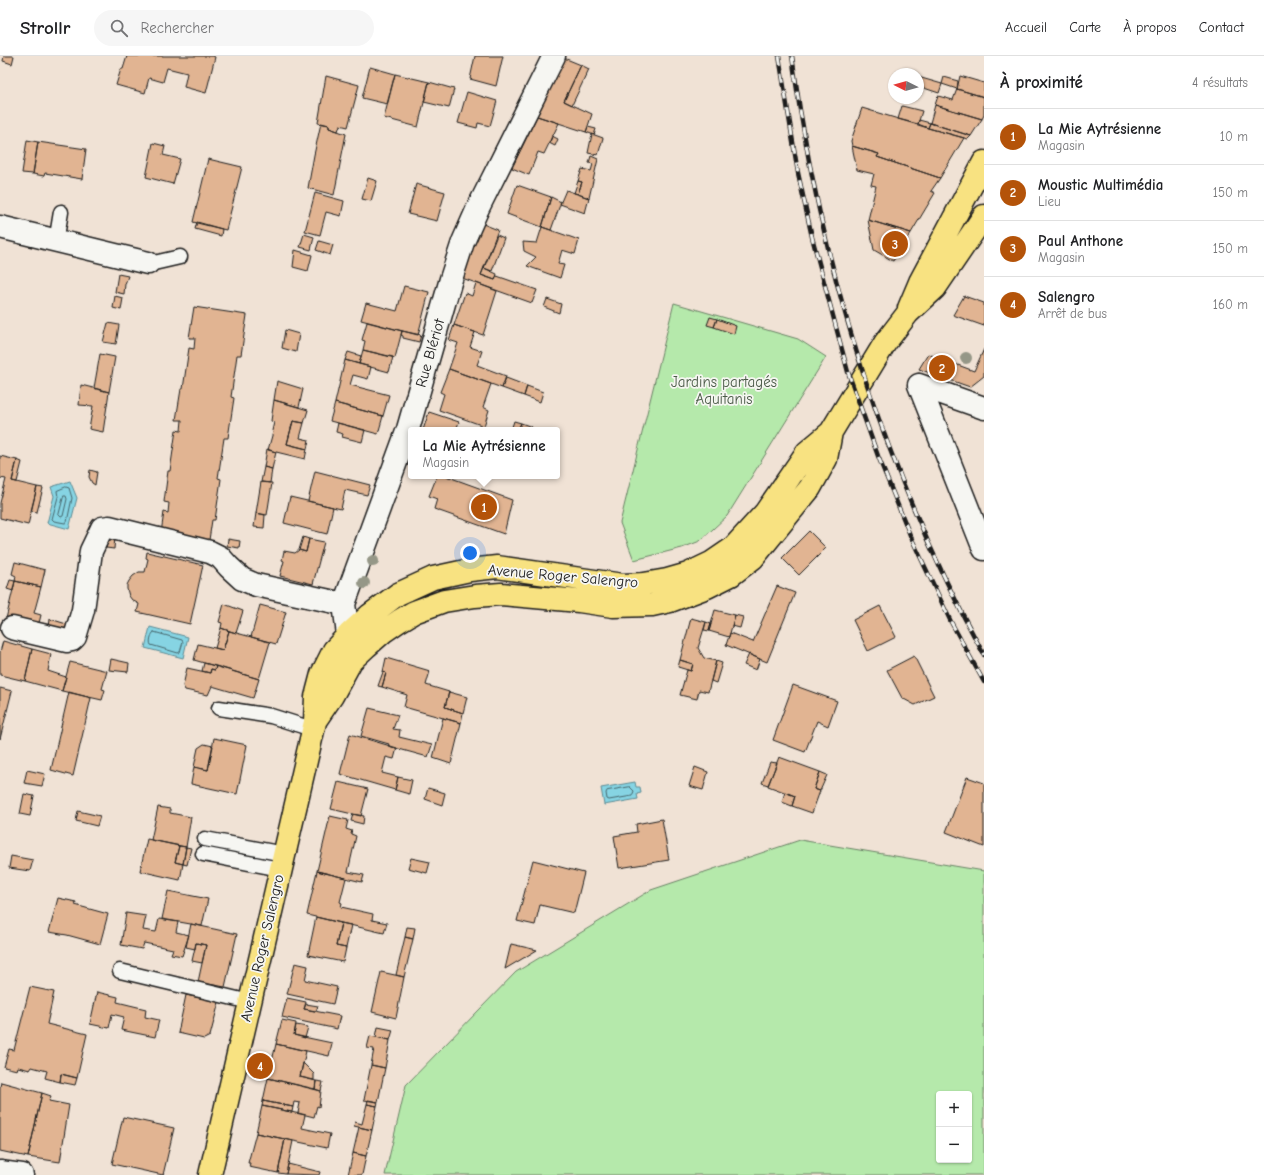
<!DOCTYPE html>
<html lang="fr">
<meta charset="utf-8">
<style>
:root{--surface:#fff;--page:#f6f6f6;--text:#202124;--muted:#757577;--line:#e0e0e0;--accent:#b45309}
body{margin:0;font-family:"Comic Neue",sans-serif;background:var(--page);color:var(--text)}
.controls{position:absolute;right:12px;bottom:12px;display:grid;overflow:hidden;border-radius:4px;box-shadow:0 1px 3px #0004}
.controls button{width:36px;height:36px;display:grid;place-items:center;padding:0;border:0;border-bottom:1px solid var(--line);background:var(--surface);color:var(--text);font:20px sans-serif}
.compass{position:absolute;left:888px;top:12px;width:36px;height:36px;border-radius:50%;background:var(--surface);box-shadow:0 1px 3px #0004;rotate:275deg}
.you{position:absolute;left:470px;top:497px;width:14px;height:14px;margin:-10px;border:3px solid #fff;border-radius:50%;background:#1a73e8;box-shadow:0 0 0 6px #1a73e833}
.badge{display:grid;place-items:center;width:26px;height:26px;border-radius:50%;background:var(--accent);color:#fff;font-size:13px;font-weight:700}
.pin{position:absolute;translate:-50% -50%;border:2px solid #fff;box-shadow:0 1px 4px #0006}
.popup{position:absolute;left:408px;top:371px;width:152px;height:52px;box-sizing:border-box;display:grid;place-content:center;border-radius:4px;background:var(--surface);filter:drop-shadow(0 1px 3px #0005);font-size:13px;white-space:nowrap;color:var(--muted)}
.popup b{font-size:15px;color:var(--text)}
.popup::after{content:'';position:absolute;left:50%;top:100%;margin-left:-8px;border:8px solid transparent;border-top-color:var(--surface)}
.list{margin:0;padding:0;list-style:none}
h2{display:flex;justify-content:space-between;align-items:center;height:52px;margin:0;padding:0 16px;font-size:17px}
h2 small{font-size:13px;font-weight:400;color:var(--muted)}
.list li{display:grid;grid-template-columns:26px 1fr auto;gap:12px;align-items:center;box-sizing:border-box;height:56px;padding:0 16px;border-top:1px solid var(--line)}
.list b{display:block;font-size:15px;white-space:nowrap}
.list p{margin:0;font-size:13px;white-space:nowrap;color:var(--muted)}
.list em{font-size:13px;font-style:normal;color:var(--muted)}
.icon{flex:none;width:22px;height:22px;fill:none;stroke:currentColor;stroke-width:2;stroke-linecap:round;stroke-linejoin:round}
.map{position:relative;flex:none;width:984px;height:1119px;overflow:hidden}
header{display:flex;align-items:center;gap:24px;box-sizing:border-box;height:56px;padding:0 20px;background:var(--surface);border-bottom:1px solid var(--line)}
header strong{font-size:19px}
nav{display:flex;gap:22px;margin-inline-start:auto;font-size:14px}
.search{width:280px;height:36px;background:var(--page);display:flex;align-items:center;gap:10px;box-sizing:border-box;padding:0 14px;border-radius:22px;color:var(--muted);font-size:15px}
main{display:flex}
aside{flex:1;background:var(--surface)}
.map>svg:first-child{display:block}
</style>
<header>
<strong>Strollr</strong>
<div class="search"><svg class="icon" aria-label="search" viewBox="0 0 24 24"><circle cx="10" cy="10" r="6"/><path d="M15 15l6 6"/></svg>Rechercher</div>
<nav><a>Accueil</a><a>Carte</a><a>À propos</a><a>Contact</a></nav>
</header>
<main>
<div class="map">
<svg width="984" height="1119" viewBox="0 0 984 1119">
<rect width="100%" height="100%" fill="#f0e2d5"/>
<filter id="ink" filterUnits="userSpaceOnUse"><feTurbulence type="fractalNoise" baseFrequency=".025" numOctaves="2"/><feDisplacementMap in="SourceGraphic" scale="8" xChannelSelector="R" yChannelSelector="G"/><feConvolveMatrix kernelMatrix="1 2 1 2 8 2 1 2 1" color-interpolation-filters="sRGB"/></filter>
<g filter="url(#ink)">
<path fill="#b5e9ab" stroke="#688264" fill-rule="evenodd" d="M674,247L798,283L826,301L727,460L700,485L682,492L634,504L620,467Z
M800,784L984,815V1119H385L406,1029L516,916L651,834ZM939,1038H969V1104H939Z"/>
<path fill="#86d4e3" stroke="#5c8a93" d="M70,425L77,442L69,473L47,467L54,440L51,431Z
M150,571L188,581L183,602L145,592Z
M635,726L636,731H640L641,737L637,738L638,743L604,749L601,732Z"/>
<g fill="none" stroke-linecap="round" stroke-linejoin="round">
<path stroke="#46666c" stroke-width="1" d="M66,431L69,432L72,442L67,466L65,467L54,465L52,463L58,441L57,435Z
M64,440H66L67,443L63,460L61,461L59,459Z
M154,576L182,584L183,586L180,596L178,597L151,589C149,586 151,578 154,576Z
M630,731L634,735L632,740L609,744L607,743L606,737L607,735Z"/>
</g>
<path fill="#e1b492" stroke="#1c1c1c" d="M4,0H14L12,8L3,5Z
M127,0H213L215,1L206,37L184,31L187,17L167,12L163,26L149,22L145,37L116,29L121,13H123Z
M475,0H503L496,30L470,23Z
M564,2L581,9L564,45L592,58L586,76L537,60Z
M581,9L589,13L572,49L564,45Z
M370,11L395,18L387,48L362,42Z
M395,18L429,26L418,71L384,62Z
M326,20L359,29L348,71L340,69L338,75L329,72V69L318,67Z
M960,20L984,27V41L957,33Z
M918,21L942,28L939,37L918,30Z
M944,21L958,25L957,33L942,28Z
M429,26L454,33L449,52L424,46Z
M957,33L984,41V59L982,63L935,49L938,40L953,44Z
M467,36L497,45L490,70L478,67L477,72L458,67Z
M935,49L982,63L971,80L930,67Z
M902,50L922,55L918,68L898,63Z
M862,52L928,72L964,82L940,122L877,101L879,98L852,90L851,85Z
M537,60L559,67L544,98L538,96L529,119L512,112Z
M919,64L930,67L928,72L918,68Z
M321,67L329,69V72L346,78L334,139L308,132L314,99Z
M930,67L971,80L968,83L928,72Z
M588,71L596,73L594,79L586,76Z
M592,78L603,82L598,99L588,97Z
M552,80L558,83L555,90L549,87Z
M27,84L38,86L33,118L22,117Z
M38,86L86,93L82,123L45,117L44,120L33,118Z
M153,87L165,90L163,99L180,103L173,128L146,121Z
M852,90L879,98L877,101L940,122L931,135L935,137L911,177L868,164L876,130L871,129L874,118L857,114Z
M591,100L598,103L589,142L578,138L582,126L578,125L582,113L591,115L593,108L589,107Z
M208,103L242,111L226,174L193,166Z
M368,122L377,125L371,145L362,143Z
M578,125L582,126L578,138L574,137Z
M416,128L445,136L437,165L408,158Z
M517,129L551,141L542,171L507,158Z
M566,134L589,142L585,157L560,148Z
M315,137L344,145L341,160L326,156L320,179L305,175Z
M551,141L561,146L551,174L542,171Z
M868,164L911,177L893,205L874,194Z
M197,166L222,173L221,180L195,173Z
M483,168L498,174L481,219L495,224L497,220L537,234L532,247L462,222L479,175Z
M542,171L579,184L575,198L562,194L558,208L564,209L560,222L527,210L536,201L524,195L523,186L537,187Z
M304,178L314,181L311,194L300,191Z
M497,179L504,182L492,215L484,212Z
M319,185L333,189L330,199L316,194Z
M295,194L312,199L308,215L293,211Z
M484,212L497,218L495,224L481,219Z
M118,218L128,220L125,228L124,238L115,236Z
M476,227L497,235L483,279L454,269L465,237L472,240Z
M404,230L429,236L418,279L361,264L366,247L397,255Z
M115,240L123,242L121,254L113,252Z
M964,240L984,247V270L953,259Z
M547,243L561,248L559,257L544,251Z
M194,251L247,259L241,299H237L231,341L234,342L228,382H224L218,422L221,423L215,464H212L209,484L161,477L164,456L168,457L169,447L164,446L168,415H170L176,374L181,375L182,364H176L181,333H183L189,292L194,293L195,282H189Z
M710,261L717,263L714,271L707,269Z
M717,263L736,270L734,278L714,271Z
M367,266L402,275L395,302L363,294L365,285L362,284Z
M108,267L119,269L116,288L103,286Z
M454,269L475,276L470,291L482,295L477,309L506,320L502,332L449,313L458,287L449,284Z
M285,274L299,278L296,296L282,292Z
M402,275L421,279L419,286L403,282V280L401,279Z
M984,293V320L970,331L919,313L928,298L974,315Z
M363,294L393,301L389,316L359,308Z
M348,296L361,300L359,308L345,304Z
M100,298L115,301L109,336L94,332Z
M345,304L371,311L368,323L353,319L350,329L389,339L383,360L335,347Z
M449,313L491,328L483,351L489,354L484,370L439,354L444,338L440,336Z
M506,322L527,330L524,340L502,332Z
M277,325L303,333L299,351L274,344Z
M81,329L109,336L103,376L89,373L93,350L79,349Z
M527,330L543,336L540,346L524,340Z
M274,344L308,354L304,367L293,365L287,388L307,393L305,403L268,394L273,376L272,375L274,366L271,365Z
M335,347L383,360L378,378L330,365Z
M429,356L459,366L456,374H423Z
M293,365L304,367L300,382L309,384L307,393L287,388Z
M514,365L521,367L518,374H511Z
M338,367L365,374L362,386L342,381L343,378L336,376Z
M521,367L532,371L531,374H518Z
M267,393L276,396L272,413L264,411Z
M0,400L17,404L12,425L37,431L28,469L0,462V447L6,423L0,422Z
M17,404L22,406L17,426L12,425Z
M264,411L272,413L270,427L261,426Z
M90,414L97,416L95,429L92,427L89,421Z
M315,415L370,429L367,439L345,434L341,453L308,445Z
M437,420H446L512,444L504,478L434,453L437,443L429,440Z
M261,426L272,427L267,459L256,457Z
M37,431L43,432L37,456L31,455Z
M290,441L333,451L327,478L284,467Z
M256,457L265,459L264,472L254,471Z
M809,475L826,492L799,519L782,502Z
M115,480L114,493L106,492L107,486Z
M303,481L309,483L306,496L299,494Z
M228,483L240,485L239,492L227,490Z
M309,483L324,486L313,528L280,520L284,505L282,504L284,495L295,497L299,494L306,496Z
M147,496L203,509L190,568L137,556L139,548L132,544L129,540L127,533V529L129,525L133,520L139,516H145L148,503L146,502Z
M15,506L45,514L41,531L15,525L16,520L12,518Z
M10,524L15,525L13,535L7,533Z
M15,525L41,531L34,557L41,559L38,571L6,563Z
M777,530L795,537L767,606L726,589L730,577L753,586Z
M224,548L243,555L236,577L221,572L222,567L219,566Z
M260,549L286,556L276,588L251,581Z
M880,550L896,581L868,595L853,564Z
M715,554L735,559L729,581L709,575Z
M735,559L743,561L740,572L732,570Z
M691,562L706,566L698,592L704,602L716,605L708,636L699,634L697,643L680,639L687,614L691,615L693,608L680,604Z
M50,563L70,569L69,576L49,572Z
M706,566L711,568L709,575L704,574Z
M221,572L229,575L223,594L215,592Z
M229,575L270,586L259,623L194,604L198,588L223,594Z
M3,585L32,593L25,625L0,619V596Z
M32,593L51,598L48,615L66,621L62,635L25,625Z
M749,598L760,603L756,614L744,609Z
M914,600L934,640L915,649L902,642L887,614Z
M386,602L430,615L426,629L449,636L445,651L463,657L461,667L404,651L407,639L382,631L386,617L383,616Z
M111,603L129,607L128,616L109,614Z
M680,604L693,608L691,615L678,611Z
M716,605L722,607L716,627L711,625Z
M70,606L107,615L102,633L105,634L102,644L62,635Z
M204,607L216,610L215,614L211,613L210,617L202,615Z
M216,610L259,623L253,642L212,630L208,639L185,634L183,630L187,612L210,617L211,613L215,614Z
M383,616L386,617L382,631L378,630Z
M793,629L837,645L828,670L817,665L805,696L773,684Z
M0,632L12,635L0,683Z
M69,636L91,642L73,720L51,714Z
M449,636L467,641L463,657L445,651Z
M369,652L398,659L393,673L400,674L399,681L432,689L428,701L388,690L389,688L361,680Z
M443,662L461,667L451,708L433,702Z
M350,678L397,692L394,703L386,701L382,717L398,721L395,734L340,718Z
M214,682L247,689L237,738L191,728L194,711L208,714Z
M204,688L213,690L208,714L194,711L198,692Z
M779,701L820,716L814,733L820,735L812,757L792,750L795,740L768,730Z
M770,706L777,707L768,729L762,727Z
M695,711L708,716L703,734L689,730Z
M27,714L45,718L42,730L24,727Z
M820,716L827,719L820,735L814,733Z
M398,721L412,724L409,738L395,734Z
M967,721L984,727V791L946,776Z
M338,726L368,733L361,760L331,753Z
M428,732L445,737L442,749L425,743Z
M785,736L795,740L792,750L782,746Z
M24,738L34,740L30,760L20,758Z
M158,751L170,753V757L191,761L186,791L151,784Z
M78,755L100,760L97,770L76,765Z
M353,758L364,760L363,768L351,765Z
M330,760L348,764L346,773L352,775L351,778L356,780L348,816L364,819L362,826L317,815Z
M662,763L669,804L619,812L614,780L637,776L636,768Z
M147,783L179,790L175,806L183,808L180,824L140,815Z
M179,790L186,791L183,808L175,806Z
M186,791L191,792L187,809L183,808Z
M11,800L33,804L30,815L9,812Z
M411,802L430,806L427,817L408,812Z
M533,804L584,817L574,857L540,849L535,869L517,865Z
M317,815L346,822L340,846L342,847L341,851L373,858L372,864L387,867L384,877L307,859Z
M168,835L208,843L202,870L162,863Z
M58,842L76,846L75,849L108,858L100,888L67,879L49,876Z
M126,857L146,860L143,874L156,876L159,863L178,866L176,876L189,879L182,900L171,898L173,893L144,887L142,893L121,889Z
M316,861L341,867L336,890L346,892L343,906L308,899Z
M341,867L351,869L346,892L336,890Z
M191,868L237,878L225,931L198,926L206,889L196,887L195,893L186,891Z
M407,871L415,872L413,883L405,881Z
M405,881L413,883L404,921L396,919Z
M196,887L206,889L202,907L192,905Z
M511,888L537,894L505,913Z
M295,907L308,910L305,924L337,931L333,948L287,938Z
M381,916L404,921L396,962L372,956Z
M30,931L54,936L47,968L87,978L77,1022L61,1018L60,1026L45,1022L47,1015L32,1011L30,1014L18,1011L17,1014L4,1011L9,993L14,994Z
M97,936L118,941L117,946L146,953L145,961L159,964L155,981L121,974L124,961L112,958L109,972L90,968Z
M186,939L219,946L210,980L204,983L178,977Z
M287,942L306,946L304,953L340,960L337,973L282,961Z
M306,948L318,950L316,955L304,953Z
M282,964L296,967L294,979L332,987L329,1000L276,988Z
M296,969L308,971L305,982L294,979Z
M378,971L393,974L390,984L376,981Z
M370,980L390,984L385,1012L371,1009L374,993L367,992Z
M276,988L306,995L300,1021L316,1025L315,1033L268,1022Z
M303,1007L314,1018V1024L300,1021Z
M371,1009L385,1012L378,1046L364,1044Z
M61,1018L77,1022L75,1029L60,1026Z
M268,1022L321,1035L319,1051L317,1050L314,1061L298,1057L300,1047L294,1046L293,1051L263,1045Z
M316,1025L323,1026L321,1035L315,1033Z
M1,1026L42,1037L28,1101L0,1095V1031Z
M42,1037L51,1040L49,1045L69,1049L60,1106L28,1101Z
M368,1044L378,1046L377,1050L367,1048Z
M263,1045L293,1051L292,1056L262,1050Z
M367,1048L377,1050L372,1074L354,1070L355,1066L362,1068Z
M262,1050L305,1059L302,1072L330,1078L327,1092L256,1077Z
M123,1061L174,1072L163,1119L112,1108Z
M359,1071L372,1074L366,1100L353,1097Z
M256,1077L285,1083L278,1117L249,1111L250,1107H248Z
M285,1083L293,1085L286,1118L278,1117Z
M353,1097L366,1100L362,1119H348Z
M288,1108L320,1116L319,1119L286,1118Z"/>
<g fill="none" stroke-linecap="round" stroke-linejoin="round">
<defs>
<path id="lane" d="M56,186L61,156
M148,207H154L180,201
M219,652L271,660L312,673
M205,783L284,798
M203,798L280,813
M120,915L250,946"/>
<path id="street" d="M0,171L148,207
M919,329L984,493
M919,329L984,352
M12,572L67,585L72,584L75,581L83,554L91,495L102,472L109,471L210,496L220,501L229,511L242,523L256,529L344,548
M350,594L344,548L408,373L451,223L463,186L478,152L554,0"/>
<path id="secondary" d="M0,1116L22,1119"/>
<path id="primary" d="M909,252L920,226L984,106
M315,665L332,640L351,605L367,590L383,576L399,565L414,556L444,545L475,540L501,538L579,545L613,550L652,549L670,545L707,531L731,519L753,502L810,432L826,403L831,376
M210,1119L315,666L316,641L322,618L334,594L349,578L370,559L398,538L433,522L470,514L497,511L623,529L644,528L667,524L688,518L711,507L733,492L765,457L807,396L831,376L885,287L908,257L935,232L984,160"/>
</defs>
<use href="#lane" stroke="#1c1c1c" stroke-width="17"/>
<use href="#street" stroke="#1c1c1c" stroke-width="25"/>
<use href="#secondary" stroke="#1c1c1c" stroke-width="25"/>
<use href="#primary" stroke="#1c1c1c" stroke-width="25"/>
<use href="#lane" stroke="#f6f6f2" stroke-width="14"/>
<use href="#street" stroke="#f6f6f2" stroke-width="22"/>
<use href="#secondary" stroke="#f6f6f2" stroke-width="22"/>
<use href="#primary" stroke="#f8e281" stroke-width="22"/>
<defs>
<path id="rail" d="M779,0L798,117L812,181L848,316L878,400L910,479L951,566L984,626
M792,0C820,209 883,413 984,599"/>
</defs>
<use href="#rail" stroke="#1c1c1c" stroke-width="4.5"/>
<use href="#rail" stroke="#f6f6f2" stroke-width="3" stroke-dasharray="9" stroke-linecap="butt"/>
</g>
<g fill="#959787">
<circle cx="966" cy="302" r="6"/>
<circle cx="373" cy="505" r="6"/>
<circle cx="364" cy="527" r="6"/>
</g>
</g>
<g text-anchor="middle" stroke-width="3.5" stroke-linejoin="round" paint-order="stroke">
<g font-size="15" fill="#1c1c1c" stroke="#f6f6f2">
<text transform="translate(430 297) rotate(-74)" y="5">Rue Blériot</text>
<text transform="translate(563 520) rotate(5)" y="5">Avenue Roger Salengro</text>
<text transform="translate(262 892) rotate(-77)" y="5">Avenue Roger Salengro</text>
</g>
<g font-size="15" fill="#4a5a47" stroke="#f6f6f2">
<text x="724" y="331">Jardins partagés<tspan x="724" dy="17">Aquitanis</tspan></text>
</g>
</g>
</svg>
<div class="controls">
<button>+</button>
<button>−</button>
</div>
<svg class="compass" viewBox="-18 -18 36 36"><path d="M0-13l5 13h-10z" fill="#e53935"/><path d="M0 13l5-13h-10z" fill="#757577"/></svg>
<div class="you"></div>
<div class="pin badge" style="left:484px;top:451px">1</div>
<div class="popup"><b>La Mie Aytrésienne</b>Magasin</div>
<div class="pin badge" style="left:942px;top:312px">2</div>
<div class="pin badge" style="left:895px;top:188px">3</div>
<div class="pin badge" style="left:260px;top:1010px">4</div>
</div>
<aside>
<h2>À proximité<small>4 résultats</small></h2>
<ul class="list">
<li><span class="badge">1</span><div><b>La Mie Aytrésienne</b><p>Magasin</p></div><em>10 m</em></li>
<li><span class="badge">2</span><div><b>Moustic Multimédia</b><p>Lieu</p></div><em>150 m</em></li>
<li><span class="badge">3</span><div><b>Paul Anthone</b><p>Magasin</p></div><em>150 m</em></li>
<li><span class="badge">4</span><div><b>Salengro</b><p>Arrêt de bus</p></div><em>160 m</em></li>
</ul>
</aside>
</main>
